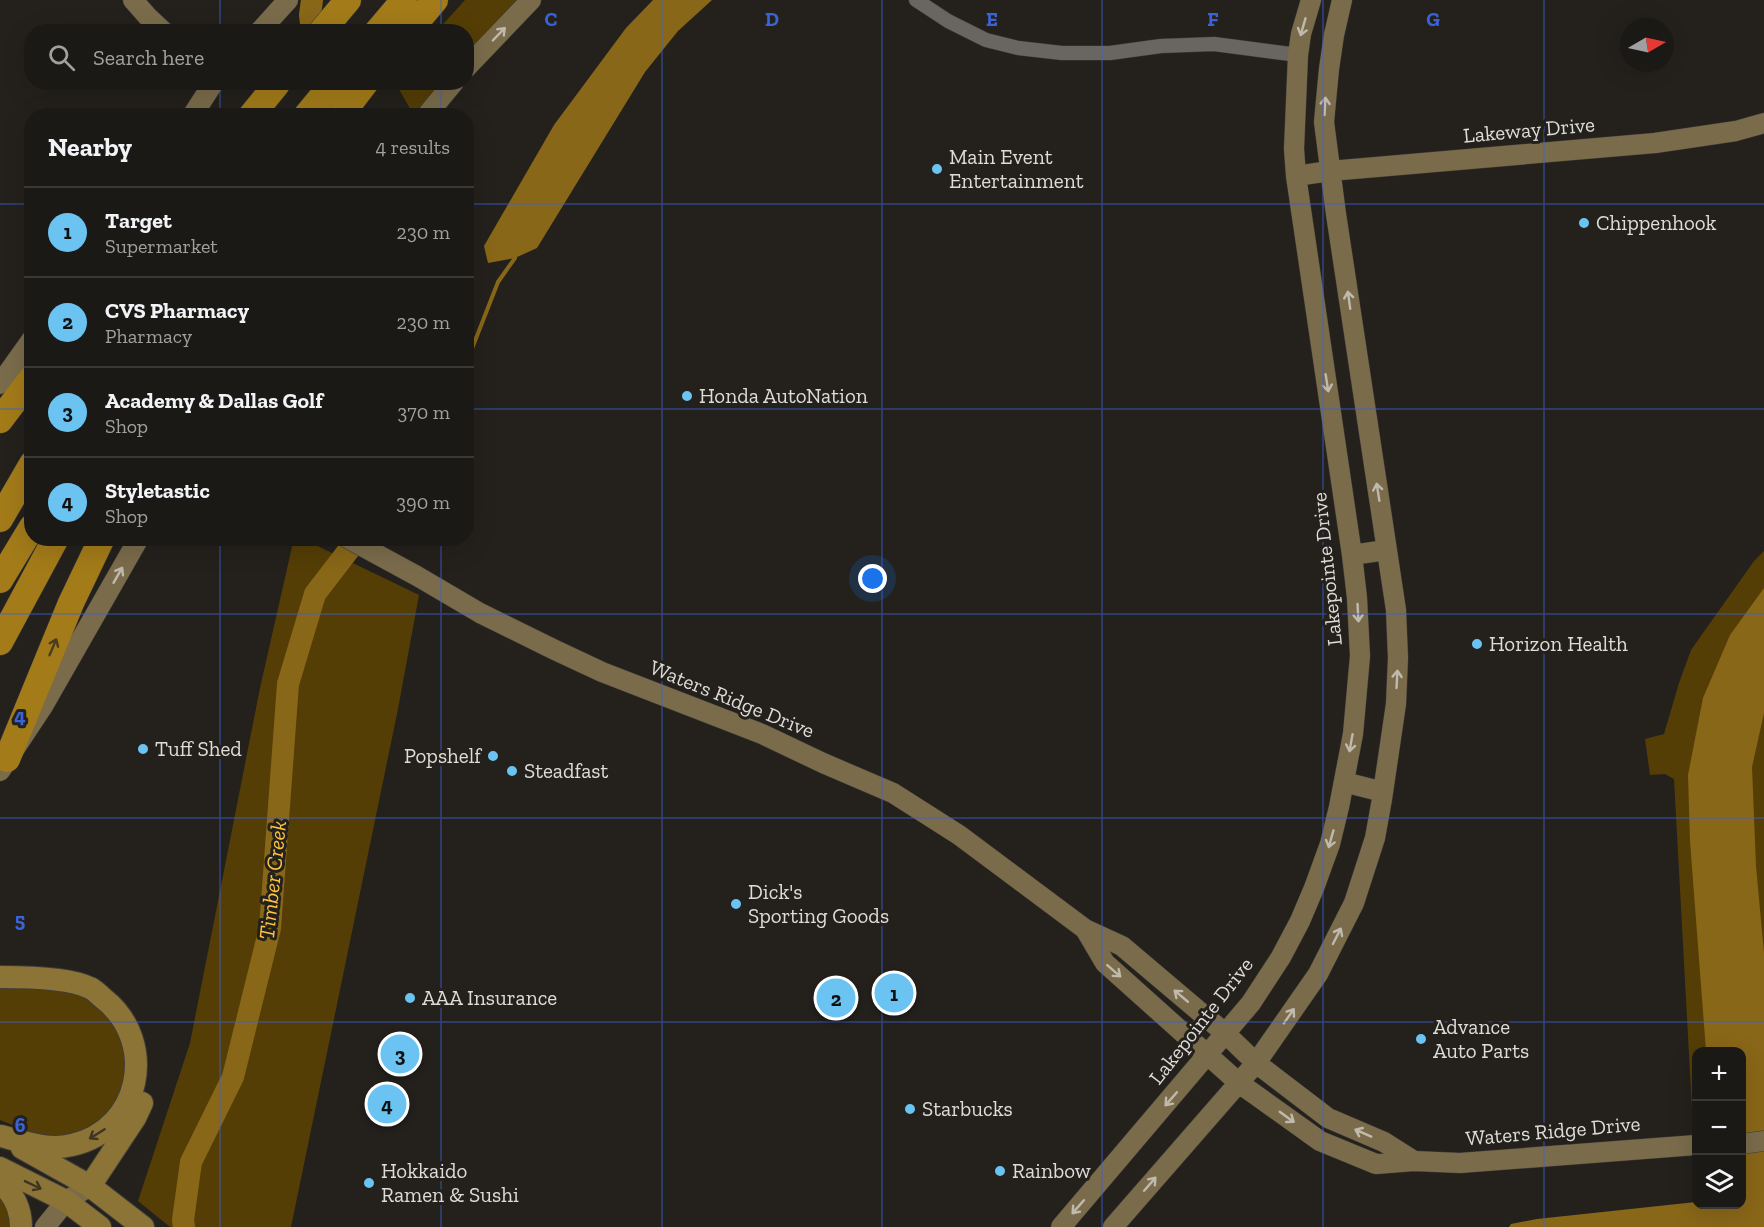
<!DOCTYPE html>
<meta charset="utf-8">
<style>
:root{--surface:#1b1916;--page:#24221f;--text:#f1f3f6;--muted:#a0a0a1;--line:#393835;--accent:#6bc3f2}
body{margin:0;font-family:"Zilla Slab",serif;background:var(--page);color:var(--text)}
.controls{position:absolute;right:18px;bottom:18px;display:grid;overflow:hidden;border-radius:12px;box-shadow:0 6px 24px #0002}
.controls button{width:54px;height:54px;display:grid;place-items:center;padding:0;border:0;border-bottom:2px solid var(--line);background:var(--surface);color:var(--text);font:30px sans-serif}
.compass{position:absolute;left:1620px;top:18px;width:54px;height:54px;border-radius:50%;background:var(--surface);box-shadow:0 6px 24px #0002;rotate:81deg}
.you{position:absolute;left:873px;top:579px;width:21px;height:21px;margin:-15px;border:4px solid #fff;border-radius:50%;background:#1a73e8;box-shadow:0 0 0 9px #1a73e833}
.badge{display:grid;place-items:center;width:39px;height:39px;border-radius:50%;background:var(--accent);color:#111;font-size:20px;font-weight:700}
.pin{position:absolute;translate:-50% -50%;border:3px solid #fff;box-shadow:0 2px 6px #0006}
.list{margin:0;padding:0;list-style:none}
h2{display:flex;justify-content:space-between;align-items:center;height:78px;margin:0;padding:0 24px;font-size:26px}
h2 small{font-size:20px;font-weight:400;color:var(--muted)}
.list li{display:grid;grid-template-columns:39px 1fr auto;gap:18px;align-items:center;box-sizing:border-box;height:90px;padding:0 24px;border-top:2px solid var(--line)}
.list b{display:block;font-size:22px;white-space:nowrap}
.list p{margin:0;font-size:20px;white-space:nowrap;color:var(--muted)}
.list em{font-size:20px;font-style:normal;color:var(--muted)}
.icon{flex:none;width:33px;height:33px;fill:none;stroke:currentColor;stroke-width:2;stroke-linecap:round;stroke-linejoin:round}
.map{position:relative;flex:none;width:1764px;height:1227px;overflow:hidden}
.search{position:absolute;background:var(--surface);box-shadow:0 6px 24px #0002;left:24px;top:24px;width:450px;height:66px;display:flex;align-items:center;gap:15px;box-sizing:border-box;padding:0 21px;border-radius:24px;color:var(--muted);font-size:22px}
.panel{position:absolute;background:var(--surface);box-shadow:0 6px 24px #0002;left:24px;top:108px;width:450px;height:438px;border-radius:24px}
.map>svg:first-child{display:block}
</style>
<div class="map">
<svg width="1764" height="1227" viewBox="0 0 1764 1227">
<rect width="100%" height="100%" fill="#24211d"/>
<path fill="#543e06" d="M465,0H527L467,60L466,32H436Z
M402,83H444L413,114L400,91Z
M294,538L303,539L419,595L398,709L291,1227H170L138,1201L190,1043L260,688Z
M1764,551V1121L1742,1052H1696V1128H1693L1674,779L1665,774L1650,775L1645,739L1664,734L1679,683L1691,650L1754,561Z
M0,984L77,988L103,1004L121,1037L127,1071L118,1101L105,1120L77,1135L42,1137L0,1120Z
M0,1196L4,1199L11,1223V1227H0Z"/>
<path fill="#896718" d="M653,0H712L678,31L645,72L537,248L515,258L488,263L484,246L554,125L626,28Z
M1764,588V713L1752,767L1756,866L1764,953V1227H1509L1511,1224L1537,1219L1696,1202V1204H1742V1052L1706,1051L1690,841L1688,775L1703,698L1730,635Z"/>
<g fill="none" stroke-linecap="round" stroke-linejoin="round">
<path stroke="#896718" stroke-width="4" d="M466,364L498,282L515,258"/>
<path stroke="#896718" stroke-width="22" d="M312,0L310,15L312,32
M184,1227L183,1220L191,1162L233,1077L270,928L288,684L315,594L358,538"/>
<defs>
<path id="street" d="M916,0L948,21L986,40L1018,48L1062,53H1110L1161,46L1214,44L1298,55"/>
<path id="secondary" d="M133,0L148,17L164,32
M259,32L288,0
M466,68L531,0
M192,116L214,82
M426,116L454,82
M1296,176L1330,171L1655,143L1736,131L1764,123
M0,384L32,339
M347,538L417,576L480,613L555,650L602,672L762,734L823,763L893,793L959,835L1085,929L1122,946L1226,1034L1256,1063L1328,1118L1384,1142L1414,1161
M1352,555L1386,550
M0,771L43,706L139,538
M1344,782L1383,792
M1085,929L1105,963L1239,1083L1320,1141L1376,1164L1414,1161L1460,1163L1696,1145
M1742,1144L1764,1141
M45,1227L66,1201L90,1186
M1061,1227L1251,1003L1281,957L1300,921L1314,888L1330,844L1339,807L1353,734L1360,656L1357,598L1352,555L1296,176L1294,149L1298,55L1301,34L1311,0
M1113,1227L1256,1063L1318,974L1354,903L1375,838L1382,799L1396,704L1398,658L1396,610L1336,214L1324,122L1329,69L1334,35L1342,0"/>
<path id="primary" d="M0,977C22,977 71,978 90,988C95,990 100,996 104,999C158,1042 141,1130 72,1145C48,1151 24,1142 1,1136
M22,1148L90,1186L143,1227
M0,1168L66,1201L100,1227
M0,1182C14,1194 21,1209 21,1227
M90,1186L135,1118L142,1103"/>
<path id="highway" d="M321,32L348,0
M377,32L404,0
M408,32L435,0
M251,116L277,84
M306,116L334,82
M340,116L366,82
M0,420L32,378
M0,519L32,464
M0,580L32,527
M0,642L56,538
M7,759L71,603L102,538"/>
</defs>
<use href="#street" stroke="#3f3d39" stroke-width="15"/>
<use href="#secondary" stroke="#3f3d39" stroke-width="21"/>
<use href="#primary" stroke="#3f3d39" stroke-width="24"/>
<use href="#highway" stroke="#3f3d39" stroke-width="27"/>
<use href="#street" stroke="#696661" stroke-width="14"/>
<use href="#secondary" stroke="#7a6c4b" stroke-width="20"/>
<use href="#primary" stroke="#8c7336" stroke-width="22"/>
<use href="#highway" stroke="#a37b19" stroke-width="26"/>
</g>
<defs><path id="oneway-shaft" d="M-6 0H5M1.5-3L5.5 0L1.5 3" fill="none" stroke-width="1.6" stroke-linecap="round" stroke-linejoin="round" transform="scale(1.5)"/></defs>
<g stroke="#c0baae">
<use href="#oneway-shaft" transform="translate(1303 27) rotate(106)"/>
<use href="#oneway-shaft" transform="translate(499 34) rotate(-46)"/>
<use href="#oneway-shaft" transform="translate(1325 106) rotate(-87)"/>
<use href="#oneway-shaft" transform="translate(1349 300) rotate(-98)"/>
<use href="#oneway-shaft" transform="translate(1327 383) rotate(81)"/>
<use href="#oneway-shaft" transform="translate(1378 492) rotate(-99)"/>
<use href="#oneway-shaft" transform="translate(118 575) rotate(-60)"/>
<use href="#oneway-shaft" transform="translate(1358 613) rotate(87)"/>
<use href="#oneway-shaft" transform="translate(1397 679) rotate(-87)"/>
<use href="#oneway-shaft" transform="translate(1351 743) rotate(100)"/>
<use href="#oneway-shaft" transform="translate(1331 839) rotate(106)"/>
<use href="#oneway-shaft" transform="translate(1337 936) rotate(-63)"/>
<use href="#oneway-shaft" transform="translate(1114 971) rotate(41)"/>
<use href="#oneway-shaft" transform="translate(1181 996) rotate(-140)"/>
<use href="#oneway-shaft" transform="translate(1289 1016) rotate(-55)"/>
<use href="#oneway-shaft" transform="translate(1171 1099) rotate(131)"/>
<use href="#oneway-shaft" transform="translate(1287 1117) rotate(36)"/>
<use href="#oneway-shaft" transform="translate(1363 1133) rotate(-156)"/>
<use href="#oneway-shaft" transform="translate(1150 1184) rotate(-49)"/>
<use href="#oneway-shaft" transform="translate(1078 1207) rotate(131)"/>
</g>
<use stroke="#4a3c1c" href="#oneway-shaft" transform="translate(53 647) rotate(-67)"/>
<g stroke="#3e3623">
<use href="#oneway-shaft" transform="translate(97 1134) rotate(148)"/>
<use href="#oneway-shaft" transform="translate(33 1185) rotate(26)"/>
</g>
<path fill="none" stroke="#3a63d8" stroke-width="1.5" stroke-opacity="0.55" d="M220,0V32M441,0V32M662,0V1227M882,0V1227M1102,0V1227M1323,0V1227M1544,0V1227M220,82V116M441,82V116M0,204H32M466,204H1764M0,409H32M466,409H1764M220,538V1227M441,538V1227M0,614H1764M0,818H1764M0,1022H1764"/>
<g fill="#6bc3f2" stroke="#24211d" stroke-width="2">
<circle cx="937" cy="169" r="6"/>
<circle cx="1584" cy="223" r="6"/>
<circle cx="687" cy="396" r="6"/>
<circle cx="1477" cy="644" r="6"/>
<circle cx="143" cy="749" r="6"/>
<circle cx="493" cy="756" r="6"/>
<circle cx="512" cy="771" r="6"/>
<circle cx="736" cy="904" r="6"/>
<circle cx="410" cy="998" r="6"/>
<circle cx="1421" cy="1039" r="6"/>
<circle cx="910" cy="1109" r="6"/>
<circle cx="1000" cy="1171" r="6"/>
<circle cx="369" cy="1183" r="6"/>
</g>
<g text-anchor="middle" stroke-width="6" stroke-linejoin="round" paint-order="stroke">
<g font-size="21" fill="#dedcd9" stroke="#24211d">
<text transform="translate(1529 130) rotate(-5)" y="7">Lakeway Drive</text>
<text transform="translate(1327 569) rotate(-96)" y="7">Lakepointe Drive</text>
<text transform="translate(732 699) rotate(22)" y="7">Waters Ridge Drive</text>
<text transform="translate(1201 1021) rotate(-52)" y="7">Lakepointe Drive</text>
<text transform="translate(1553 1131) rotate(-5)" y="7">Waters Ridge Drive</text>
</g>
<g font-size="21" fill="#dedcd9" stroke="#24211d" text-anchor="start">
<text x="949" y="164">Main Event<tspan x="949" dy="24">Entertainment</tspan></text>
<text x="1596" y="230">Chippenhook</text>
<text x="699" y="403">Honda AutoNation</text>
<text x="1489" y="651">Horizon Health</text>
<text x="155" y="756">Tuff Shed</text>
<text x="481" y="763" text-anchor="end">Popshelf</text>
<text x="524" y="778">Steadfast</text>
<text x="748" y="899">Dick's<tspan x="748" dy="24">Sporting Goods</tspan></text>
<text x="422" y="1005">AAA Insurance</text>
<text x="1433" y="1034">Advance<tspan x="1433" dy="24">Auto Parts</tspan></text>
<text x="922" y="1116">Starbucks</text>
<text x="381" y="1178">Hokkaido<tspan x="381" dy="24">Ramen &amp; Sushi</tspan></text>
<text x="1012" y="1178">Rainbow</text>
</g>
<g font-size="22" font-style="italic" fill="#ffc43f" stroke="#24211d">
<text transform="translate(272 880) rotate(-84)" y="8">Timber Creek</text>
</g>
</g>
<g font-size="20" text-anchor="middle" font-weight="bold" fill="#3a63d8" stroke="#24211d" stroke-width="6" stroke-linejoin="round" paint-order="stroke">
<text x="551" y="26">C</text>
<text x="772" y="26">D</text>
<text x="992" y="26">E</text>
<text x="1213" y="26">F</text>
<text x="1433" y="26">G</text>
<text x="20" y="723">4</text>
<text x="20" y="927">5</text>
<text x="20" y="1132">6</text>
</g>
</svg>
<div class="controls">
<button>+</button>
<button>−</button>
<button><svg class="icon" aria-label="layers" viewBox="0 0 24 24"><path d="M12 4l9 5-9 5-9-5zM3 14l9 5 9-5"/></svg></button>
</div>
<svg class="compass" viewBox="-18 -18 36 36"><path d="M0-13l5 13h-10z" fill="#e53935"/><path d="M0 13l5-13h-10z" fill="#a0a0a1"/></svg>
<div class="you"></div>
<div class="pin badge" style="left:894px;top:993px">1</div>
<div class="pin badge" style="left:836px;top:998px">2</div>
<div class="pin badge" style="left:400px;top:1054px">3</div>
<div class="pin badge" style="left:387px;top:1104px">4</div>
<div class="search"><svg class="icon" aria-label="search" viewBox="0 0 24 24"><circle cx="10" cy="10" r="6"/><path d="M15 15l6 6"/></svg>Search here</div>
<section class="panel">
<h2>Nearby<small>4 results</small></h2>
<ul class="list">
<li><span class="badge">1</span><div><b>Target</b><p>Supermarket</p></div><em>230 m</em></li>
<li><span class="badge">2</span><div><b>CVS Pharmacy</b><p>Pharmacy</p></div><em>230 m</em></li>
<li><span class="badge">3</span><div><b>Academy &amp; Dallas Golf</b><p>Shop</p></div><em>370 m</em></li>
<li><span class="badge">4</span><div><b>Styletastic</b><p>Shop</p></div><em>390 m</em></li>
</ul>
</section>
</div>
